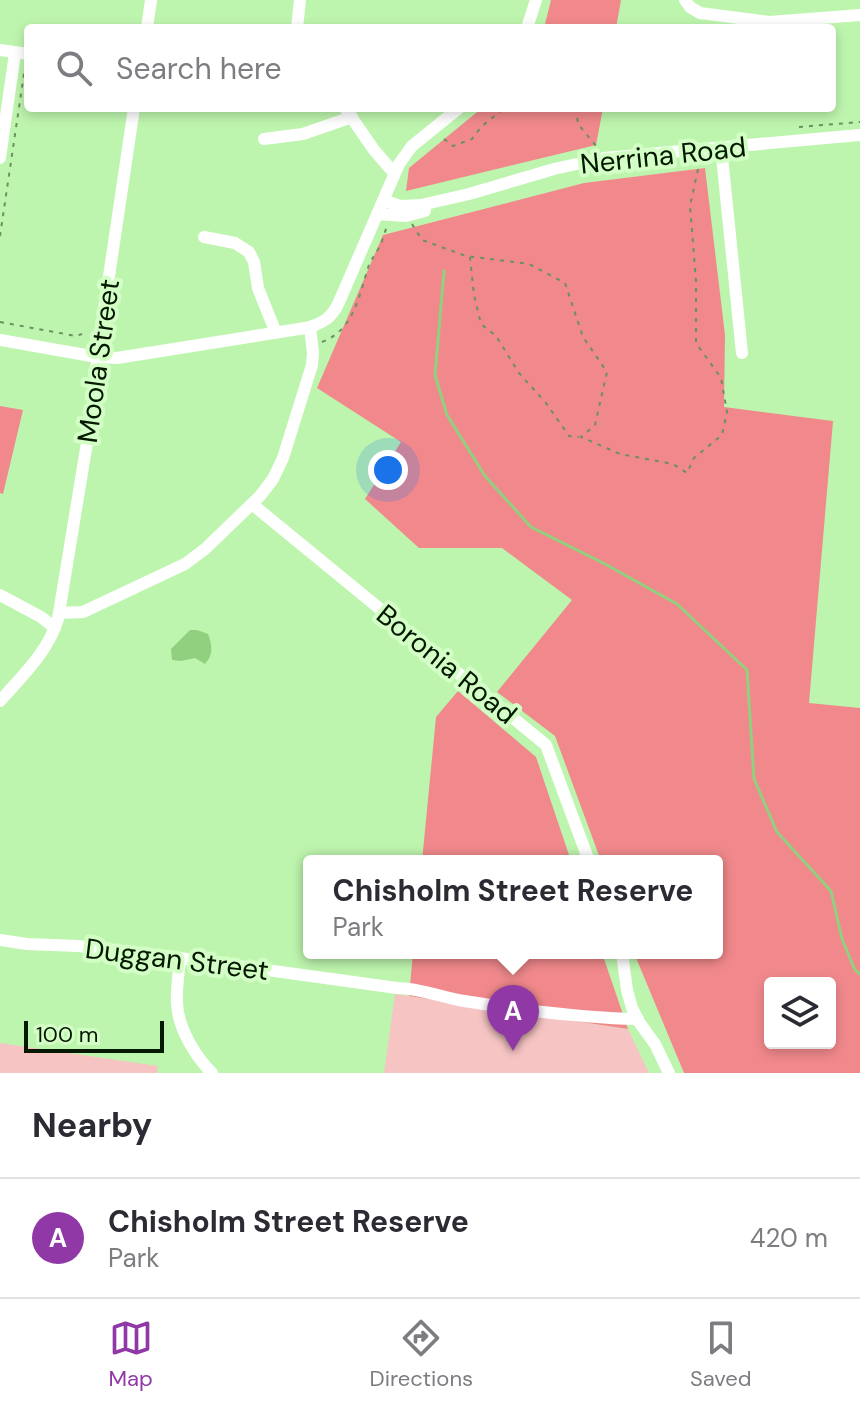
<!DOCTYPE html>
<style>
:root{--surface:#fff;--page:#f2f2f3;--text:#2b2b33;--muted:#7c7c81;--line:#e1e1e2;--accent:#9039a6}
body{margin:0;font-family:"DM Sans",sans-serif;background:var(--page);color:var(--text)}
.controls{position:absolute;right:24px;bottom:24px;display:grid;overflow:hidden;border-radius:8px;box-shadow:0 4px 12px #0003}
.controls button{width:72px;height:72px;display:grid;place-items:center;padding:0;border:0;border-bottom:2px solid var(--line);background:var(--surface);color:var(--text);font:40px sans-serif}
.scale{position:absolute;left:24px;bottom:20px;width:140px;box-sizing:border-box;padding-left:8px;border:4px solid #051801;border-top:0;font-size:22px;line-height:28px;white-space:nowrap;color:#051801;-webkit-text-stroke:6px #d3ffc6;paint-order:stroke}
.you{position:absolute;left:388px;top:470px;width:28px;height:28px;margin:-20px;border:6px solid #fff;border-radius:50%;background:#1a73e8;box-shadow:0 0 0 12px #1a73e833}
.badge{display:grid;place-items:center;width:52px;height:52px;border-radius:50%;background:var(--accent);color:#fff;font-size:26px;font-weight:700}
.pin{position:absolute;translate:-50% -66px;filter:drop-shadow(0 2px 4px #0008)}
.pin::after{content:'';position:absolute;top:42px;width:28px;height:24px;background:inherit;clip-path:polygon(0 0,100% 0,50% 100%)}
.popup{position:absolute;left:303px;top:855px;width:420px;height:104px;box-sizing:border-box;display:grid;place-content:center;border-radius:8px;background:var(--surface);filter:drop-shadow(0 2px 6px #0005);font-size:26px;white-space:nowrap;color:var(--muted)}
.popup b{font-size:30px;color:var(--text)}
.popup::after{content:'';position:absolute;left:50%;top:100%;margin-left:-16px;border:16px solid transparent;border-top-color:var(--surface)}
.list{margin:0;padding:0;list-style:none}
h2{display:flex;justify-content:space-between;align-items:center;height:104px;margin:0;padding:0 32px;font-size:34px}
h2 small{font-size:26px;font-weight:400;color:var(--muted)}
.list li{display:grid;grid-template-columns:52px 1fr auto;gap:24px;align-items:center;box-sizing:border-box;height:120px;padding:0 32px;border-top:2px solid var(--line)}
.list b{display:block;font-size:30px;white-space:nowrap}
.list p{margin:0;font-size:26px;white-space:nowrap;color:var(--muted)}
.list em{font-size:26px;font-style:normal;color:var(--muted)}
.icon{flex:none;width:44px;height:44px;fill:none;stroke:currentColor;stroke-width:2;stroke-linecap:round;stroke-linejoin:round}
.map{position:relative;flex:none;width:860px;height:1073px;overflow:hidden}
.search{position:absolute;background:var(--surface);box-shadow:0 4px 12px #0003;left:24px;right:24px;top:24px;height:88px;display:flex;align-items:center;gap:20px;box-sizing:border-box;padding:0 28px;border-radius:8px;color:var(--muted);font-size:30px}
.sheet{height:224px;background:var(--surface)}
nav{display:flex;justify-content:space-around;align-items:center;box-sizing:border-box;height:112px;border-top:2px solid var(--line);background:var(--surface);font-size:22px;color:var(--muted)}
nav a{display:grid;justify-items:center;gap:4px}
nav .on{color:var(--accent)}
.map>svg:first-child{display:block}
</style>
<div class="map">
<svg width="860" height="1073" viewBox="0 0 860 1073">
<rect width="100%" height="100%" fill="#bef5ae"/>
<path fill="#f6c4c3" d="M395,994L628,1029L649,1073H384Z
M0,1043L158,1066L157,1073H0Z"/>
<path fill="#f1898c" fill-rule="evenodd" d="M551,0H621L616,28H544Z
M482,108H603L596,145L406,191L409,168Z
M705,168L725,335L724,407L833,421L809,703L860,708V1073H684L634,953H717V861H601L555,736L497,692L572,600L502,548H419L365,499L401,442L317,388L383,235L584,183ZM830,983V1043H770V983Z
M0,406L23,410L3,494L0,493Z
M458,691L536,757L571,861H422L436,717Z
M413,953H602L628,1029L409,996Z"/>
<path fill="#91d07f" d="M190,630H197L208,634C212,645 214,654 205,664L195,658L181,661L172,660L171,649Z"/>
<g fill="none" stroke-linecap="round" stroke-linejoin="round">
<path stroke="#91d07f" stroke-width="3" d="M444,271L435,375L447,415L485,476L531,527L605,564L677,604L747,670L754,779L777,832L831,891L842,939L855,970L860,974"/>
<path stroke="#6a915f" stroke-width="2" stroke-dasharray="4 6" stroke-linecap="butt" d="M576,108L578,124L597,147
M799,127L860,122
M444,139L453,146L472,139L481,127L504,108
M412,224L422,240L466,256L529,264L565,283L583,337L607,372L595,425L581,437L620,454L673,464L687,473L694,458L722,435L727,412L721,378L696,343V281L690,206L700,160
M0,236L25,67H28
M470,257L474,295L481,324L496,336L519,373L546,403L569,436L579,437
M0,322L76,336L82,334
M322,342C354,330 359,296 368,268C370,260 374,257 377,251C382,244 384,234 387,226"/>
<path stroke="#fff" stroke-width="12" d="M685,0L690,7L700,13L770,22L860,15
M147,28L151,0
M297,28L300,0
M527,28L536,0
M0,50L28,54
M345,108L374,150L394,173
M264,139L303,134L352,117
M721,147L742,353
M0,158L15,53
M383,200L400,206L421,205L469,194L554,169L604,158L860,135
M377,214L406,216L425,211
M204,237L235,243L249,252L254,262L258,288L276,333
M0,340L97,357L117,358L305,328C322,324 332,318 339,302L399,164L412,146L459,108
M252,504L546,745L589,861
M0,595L41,617L55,628
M59,613L83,612L185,564L205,549L260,496L273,479L283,458L312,365L313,353L310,327
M0,701C22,676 48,652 58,619L95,394L97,357L134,108
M0,940L27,944L78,946L180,958L397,988C419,988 441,997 464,1001C521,1010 579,1018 638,1019
M622,953L627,990L632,1008L639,1022L655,1044L669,1073
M180,958C179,973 176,988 177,1003C178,1028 195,1056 212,1073"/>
</g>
<g text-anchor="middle" stroke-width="8" stroke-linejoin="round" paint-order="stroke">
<g font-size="28" fill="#051801" stroke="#d3ffc6">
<text transform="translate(663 155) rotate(-6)" y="10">Nerrina Road</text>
<text transform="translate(98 361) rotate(-82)" y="10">Moola Street</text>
<text transform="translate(447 664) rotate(39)" y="10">Boronia Road</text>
<text transform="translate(177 959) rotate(7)" y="10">Duggan Street</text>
</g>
</g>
</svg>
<div class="controls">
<button><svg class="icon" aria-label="layers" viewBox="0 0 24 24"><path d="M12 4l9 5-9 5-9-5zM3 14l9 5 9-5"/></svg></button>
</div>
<div class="scale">100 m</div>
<div class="you"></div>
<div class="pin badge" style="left:513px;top:1051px">A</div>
<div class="popup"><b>Chisholm Street Reserve</b>Park</div>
<div class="search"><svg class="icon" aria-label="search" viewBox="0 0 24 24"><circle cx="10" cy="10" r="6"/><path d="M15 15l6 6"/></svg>Search here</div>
</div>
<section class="sheet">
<h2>Nearby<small></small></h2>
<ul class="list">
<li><span class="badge">A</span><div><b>Chisholm Street Reserve</b><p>Park</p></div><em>420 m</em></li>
</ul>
</section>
<nav>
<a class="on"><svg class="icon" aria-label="map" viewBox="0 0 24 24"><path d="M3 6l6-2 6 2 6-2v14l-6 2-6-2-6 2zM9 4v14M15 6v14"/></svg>Map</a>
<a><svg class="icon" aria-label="directions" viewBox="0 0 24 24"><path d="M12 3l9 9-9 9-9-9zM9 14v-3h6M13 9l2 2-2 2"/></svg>Directions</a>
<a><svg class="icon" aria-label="saved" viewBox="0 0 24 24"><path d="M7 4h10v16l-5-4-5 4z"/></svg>Saved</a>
</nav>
